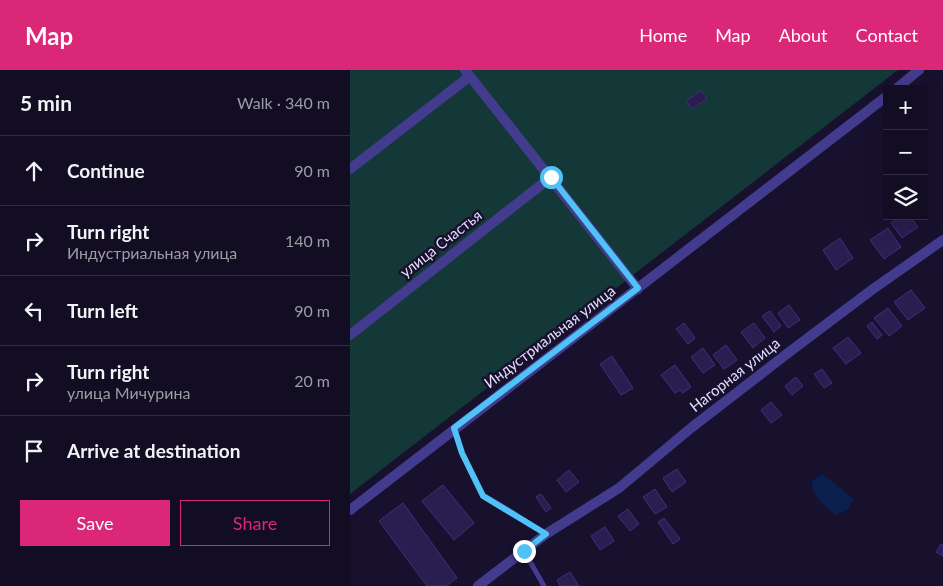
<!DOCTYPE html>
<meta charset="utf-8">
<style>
:root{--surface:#120d22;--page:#1f1b2f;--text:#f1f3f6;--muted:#9c9ca5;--line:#312d40;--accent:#db2777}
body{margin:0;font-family:Lato,sans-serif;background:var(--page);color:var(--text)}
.controls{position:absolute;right:15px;top:15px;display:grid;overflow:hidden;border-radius:0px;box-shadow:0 5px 20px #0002}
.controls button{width:45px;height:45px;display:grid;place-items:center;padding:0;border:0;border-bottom:1px solid var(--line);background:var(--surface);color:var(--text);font:25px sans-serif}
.stop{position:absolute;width:15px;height:15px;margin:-11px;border:4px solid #4fc3f7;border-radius:50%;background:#fff}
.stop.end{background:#4fc3f7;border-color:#fff;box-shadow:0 1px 5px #0008}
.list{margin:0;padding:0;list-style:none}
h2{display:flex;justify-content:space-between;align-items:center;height:65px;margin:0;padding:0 20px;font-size:21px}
h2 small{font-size:16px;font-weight:400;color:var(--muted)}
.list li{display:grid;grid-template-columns:32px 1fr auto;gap:15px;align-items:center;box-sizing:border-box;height:70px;padding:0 20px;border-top:1px solid var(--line)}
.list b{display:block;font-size:19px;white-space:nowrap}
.list p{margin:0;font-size:16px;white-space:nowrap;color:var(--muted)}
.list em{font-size:16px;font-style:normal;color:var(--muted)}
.actions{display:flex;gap:10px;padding:15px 20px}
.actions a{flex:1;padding:11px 0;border:1px solid var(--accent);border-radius:0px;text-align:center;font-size:18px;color:var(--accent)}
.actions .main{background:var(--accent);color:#fff}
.icon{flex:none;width:28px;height:28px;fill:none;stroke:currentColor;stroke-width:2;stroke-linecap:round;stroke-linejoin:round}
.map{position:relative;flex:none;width:593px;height:516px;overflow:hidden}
header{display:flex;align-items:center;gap:30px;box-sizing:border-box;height:70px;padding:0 25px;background:var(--accent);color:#fff}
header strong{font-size:24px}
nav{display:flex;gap:28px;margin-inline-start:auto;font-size:18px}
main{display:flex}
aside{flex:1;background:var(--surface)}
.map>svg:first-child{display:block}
</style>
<header>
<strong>Map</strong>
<nav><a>Home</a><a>Map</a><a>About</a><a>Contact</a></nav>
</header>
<main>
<aside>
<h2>5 min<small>Walk · 340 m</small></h2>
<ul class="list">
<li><svg class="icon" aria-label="ahead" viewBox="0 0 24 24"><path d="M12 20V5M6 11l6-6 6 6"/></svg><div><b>Continue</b></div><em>90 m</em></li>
<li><svg class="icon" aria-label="right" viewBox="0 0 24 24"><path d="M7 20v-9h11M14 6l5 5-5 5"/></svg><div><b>Turn right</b><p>Индустриальная улица</p></div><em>140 m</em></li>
<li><svg class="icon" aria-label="left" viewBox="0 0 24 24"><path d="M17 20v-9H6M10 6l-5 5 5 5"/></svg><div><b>Turn left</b></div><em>90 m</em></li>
<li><svg class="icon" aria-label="right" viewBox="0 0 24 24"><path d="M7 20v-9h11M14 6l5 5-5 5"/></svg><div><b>Turn right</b><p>улица Мичурина</p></div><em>20 m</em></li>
<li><svg class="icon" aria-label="arrive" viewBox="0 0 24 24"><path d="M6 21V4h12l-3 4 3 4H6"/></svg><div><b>Arrive at destination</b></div></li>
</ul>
<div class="actions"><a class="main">Save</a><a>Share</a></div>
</aside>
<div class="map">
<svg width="593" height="516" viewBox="0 0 593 516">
<rect width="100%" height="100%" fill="#18112e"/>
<path fill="#143738" d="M0,0H548L0,424Z"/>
<path fill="#0a1f4e" d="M472,404L489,417L503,429L498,440L486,445C474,436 462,427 462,411Z"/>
<path fill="#2a1d50" stroke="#422e7c" d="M351,20L357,29L342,39L336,31Z
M549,146H560L568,157L552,168L541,153Z
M538,158L551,177L534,189L520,170Z
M490,168L503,188L486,200L473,180Z
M561,220L575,238L558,250L544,232Z
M439,235L450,250L438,258L428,243Z
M538,238L552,256L539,266L524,248Z
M420,241L431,256L424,262L412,246Z
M522,252L532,265L527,269L517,256Z
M334,253L345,268L338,274L326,259Z
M404,253L415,268L403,278L391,262Z
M498,267L511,283L496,294L483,278Z
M376,275L387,290L374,299L363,285Z
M353,278L365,295L353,303L341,287Z
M262,286L283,318L271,325L250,294Z
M325,295L341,317L333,323L330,320L325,323L311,305Z
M472,299L482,313L474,318L464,304Z
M446,307L453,316L442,325L435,316Z
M421,332L432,345L421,353L411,340Z
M327,399L336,412L322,422L313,408Z
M219,400L229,412L216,422L207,410Z
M93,415L124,453L104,470L72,431Z
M305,419L317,437L305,444L293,427Z
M191,424L201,438L196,442L186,427Z
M53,433L107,508L96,516H77L29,451Z
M278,439L289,454L280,461L268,446Z
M314,448L330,469L323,474L308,452Z
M255,457L264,471L250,480L241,466Z
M591,474L593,475V486L586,482Z
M220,502L229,516H210L207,510Z"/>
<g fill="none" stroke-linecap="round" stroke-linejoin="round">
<path stroke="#433b8e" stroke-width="5" d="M104,359L112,383L133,425L165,444L196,464
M174,481L194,516"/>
<path stroke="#433b8e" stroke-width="10" d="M115,0L288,219
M546,19L569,0
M0,99L120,6
M0,265L201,107
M0,440L537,26
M128,516L196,464L269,418L341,358L438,283L523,219L593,170"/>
</g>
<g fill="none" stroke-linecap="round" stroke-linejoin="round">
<path stroke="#4fc3f7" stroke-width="6" d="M174,481L196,464L133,426L112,383L104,358L288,218L201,107"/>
</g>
<g text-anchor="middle" stroke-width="5" stroke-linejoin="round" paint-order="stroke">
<g font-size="15" fill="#e4deff" stroke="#18112e">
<text transform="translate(91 174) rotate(-38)" y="5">улица Счастья</text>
<text transform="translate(200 267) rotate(-37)" y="5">Индустриальная улица</text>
<text transform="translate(385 305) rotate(-38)" y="5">Нагорная улица</text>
</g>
</g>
</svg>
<div class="controls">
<button>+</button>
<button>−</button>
<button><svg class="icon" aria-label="layers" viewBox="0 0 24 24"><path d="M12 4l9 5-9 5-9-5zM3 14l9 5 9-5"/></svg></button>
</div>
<div class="stop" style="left:201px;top:107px"></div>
<div class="stop end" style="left:174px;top:481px"></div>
</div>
</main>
